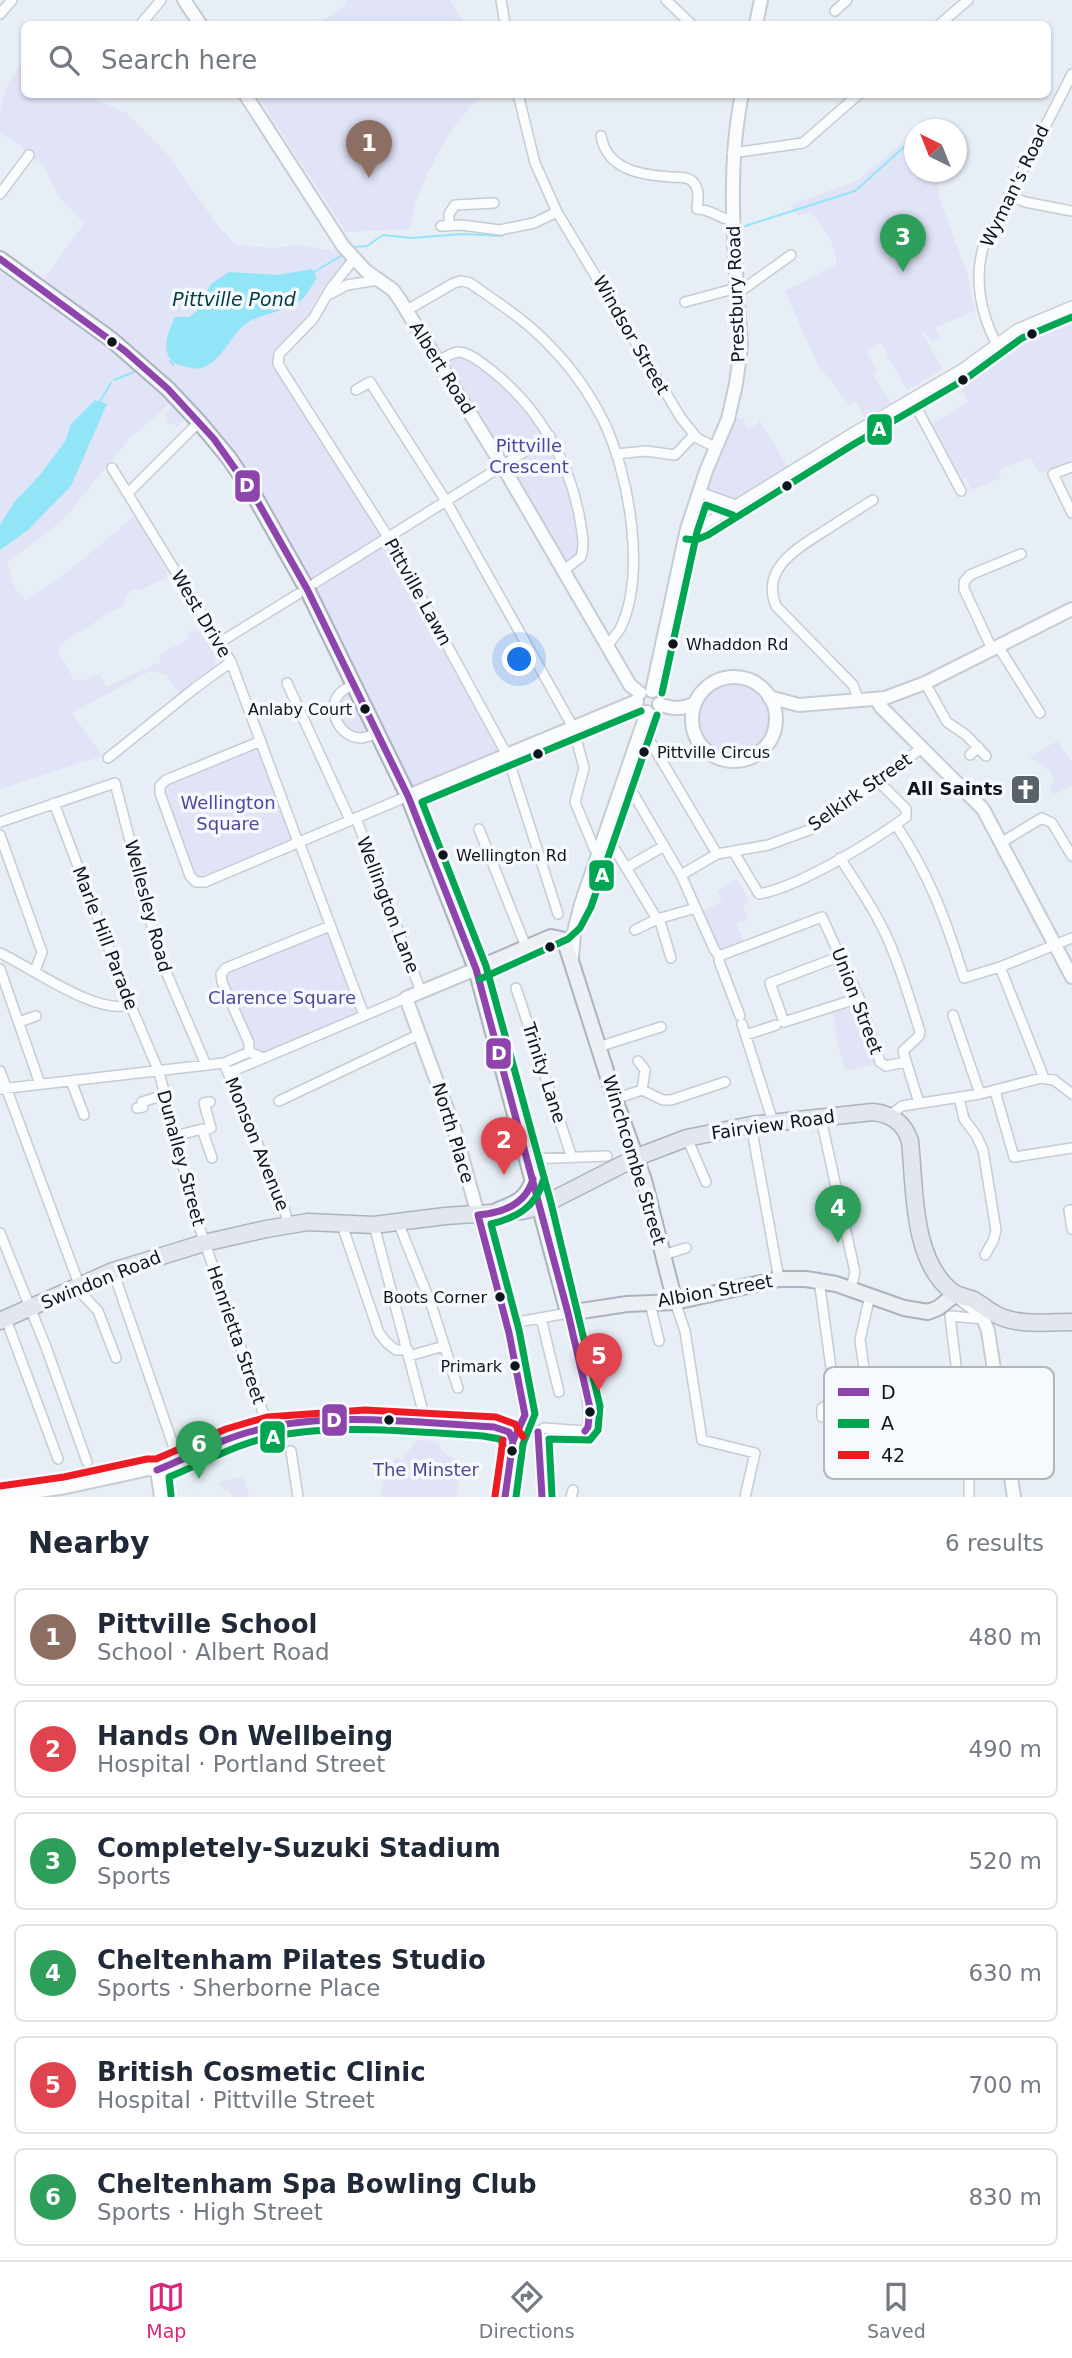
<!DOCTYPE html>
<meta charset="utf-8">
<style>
:root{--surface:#fff;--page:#f6f6f7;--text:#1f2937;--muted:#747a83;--line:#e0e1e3;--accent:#db2777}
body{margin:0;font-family:"DejaVu Sans",sans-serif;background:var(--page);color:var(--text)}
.compass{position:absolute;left:904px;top:119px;width:63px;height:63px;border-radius:50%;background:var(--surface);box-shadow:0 2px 5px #0004;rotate:317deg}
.you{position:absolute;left:520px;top:660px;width:24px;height:24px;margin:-18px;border:5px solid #fff;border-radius:50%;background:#1a73e8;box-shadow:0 0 0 10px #1a73e833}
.badge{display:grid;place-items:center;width:46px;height:46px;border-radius:50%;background:var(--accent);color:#fff;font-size:23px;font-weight:700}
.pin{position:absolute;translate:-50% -58px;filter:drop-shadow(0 2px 4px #0008)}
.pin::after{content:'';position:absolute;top:37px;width:24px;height:21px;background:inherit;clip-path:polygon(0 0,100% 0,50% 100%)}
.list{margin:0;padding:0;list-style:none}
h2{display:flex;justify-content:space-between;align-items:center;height:91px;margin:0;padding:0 28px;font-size:30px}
h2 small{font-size:23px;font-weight:400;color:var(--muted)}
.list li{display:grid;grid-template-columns:46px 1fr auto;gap:21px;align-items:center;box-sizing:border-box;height:98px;margin:0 14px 14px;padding:0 14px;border:2px solid var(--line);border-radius:10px}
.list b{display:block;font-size:26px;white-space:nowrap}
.list p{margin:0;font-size:23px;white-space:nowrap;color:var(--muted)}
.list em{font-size:23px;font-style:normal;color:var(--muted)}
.icon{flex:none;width:38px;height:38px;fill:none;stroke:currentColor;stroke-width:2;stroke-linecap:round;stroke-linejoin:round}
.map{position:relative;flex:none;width:1072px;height:1497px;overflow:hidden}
.search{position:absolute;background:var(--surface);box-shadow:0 2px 5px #0004;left:21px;right:21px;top:21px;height:77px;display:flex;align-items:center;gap:18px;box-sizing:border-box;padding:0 24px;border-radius:10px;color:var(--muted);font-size:26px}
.sheet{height:763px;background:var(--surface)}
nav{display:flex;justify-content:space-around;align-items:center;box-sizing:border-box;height:98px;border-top:2px solid var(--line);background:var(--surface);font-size:19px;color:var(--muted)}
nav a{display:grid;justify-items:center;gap:4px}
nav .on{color:var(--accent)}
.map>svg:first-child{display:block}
</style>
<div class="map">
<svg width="1072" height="1497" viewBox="0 0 1072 1497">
<rect width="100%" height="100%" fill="#e7eef5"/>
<path fill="#e0e4f6" d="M348,0H450L466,24H309L315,21L317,24L346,5L345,2Z
M24,55V94L85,95L128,114L166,153L218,226L237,245L273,248L296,245L340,252L349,263L325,284L308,315L273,354L285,378L388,537L507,755L408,796L377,733L364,738L342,729L334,704L353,685L242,478L191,414L178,426L167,423L166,413L178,400L163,392L172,402L129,439L63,520L7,563L15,588L25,600L60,578L136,515L167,571L166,578L140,590L132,589L125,597L123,606L104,615L103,617L59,645L58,652L74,680L83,681L99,674L107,687L160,662L162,653L189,639L186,632L200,631L215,656L216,667L200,680L195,679L192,682V687L181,695L166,675L150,671L72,713L102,756L0,789V262L37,290L84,223L58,196L43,164L24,152L22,146L0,133C0,115 0,100 8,84C15,73 21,68 24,55Z
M257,95H484C458,110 429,168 418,196C414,206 412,218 410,229L346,232Z
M914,133V172H935L939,188L938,194L968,277L975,311L934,328L940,338L932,342L925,332L922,333L943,369L907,390L886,354L888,352L880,343L866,351L877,370L873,374L891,403L865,418L855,401L849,405L817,363L785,291L836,265C838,247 822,224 810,212L798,216L790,205L857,181Z
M1072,313V460L1040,473L1030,457L998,470L1001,478L971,490L966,478L958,481L929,426L968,402L957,380L1005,343L1048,321Z
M461,352L513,390L566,469L583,553L563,571L438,362Z
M744,418L745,426L749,429L759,423L757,420L755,421L759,419L790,471L694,530L706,471L728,419Z
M696 719a38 38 0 1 1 76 0a38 38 0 1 1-76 0Z
M261,741L298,842L196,882L160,786Z
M1057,741L1072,763V785L1054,794L1050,789L1054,780L1050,770L1029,758Z
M737,879L749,900L743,906L748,919L737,924L746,946L719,956L699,914L722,901L717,891Z
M330,926L364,1015L264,1058L249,1052L221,974Z
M855,1003L875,1065L845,1070L834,1028L837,1027L832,1010Z
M425,1440L439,1444C441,1454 454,1458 462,1464L459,1474L457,1497H382L381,1490L388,1462L393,1463L395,1457L402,1460L416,1441Z
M243,1476L249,1497H234L233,1493L230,1494L228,1489L224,1490L219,1482Z"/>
<path fill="#92e5f7" d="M312,269L317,278C312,285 307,295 301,300C286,311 266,313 250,321C231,332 225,358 204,367C197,370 190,368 183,366C158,360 166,335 175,317H189L197,311L211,284L229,272L277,275Z
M95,400L107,404L71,486L27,531L0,550V525L15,501L40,475L66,440L71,424Z"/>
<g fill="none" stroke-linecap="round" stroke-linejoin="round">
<path stroke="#92e5f7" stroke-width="2" d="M745,226L855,191L914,138
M353,247L367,246L383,235L412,238L462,234L502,236
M314,272L341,256
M170,361L174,365
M114,380L134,372
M100,401L111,383"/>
<defs>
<path id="street" d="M501,0L505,24
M666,0L691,24
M835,11L847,0
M0,14L12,0
M141,24L161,0
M940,24L968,0
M518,94L535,163L557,212L681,418L697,438L717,448
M601,136C607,170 641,175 671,177C678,178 688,176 693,182C700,189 698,200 697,209C712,209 721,220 734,221
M732,153L803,143L859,94
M0,194L29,155
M1009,195L1025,202L1072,211
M441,226L461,225L500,230L534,223L557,212
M449,226V214L455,205L494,203
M354,259L331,288L313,319L279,354L278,364L388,537L507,755L558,914
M738,293L791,255
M330,294L347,285L378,280
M685,302L737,288
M407,310L454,283L461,281L470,283C497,302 527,321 550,346C571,367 589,393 603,420C629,473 647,574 620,629C616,635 611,641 607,646
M996,343C981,314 974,280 983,248L1072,74
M438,362C444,358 450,353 458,352C469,352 482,363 491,370C538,407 570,461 580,520C582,532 585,546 581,557L563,571
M356,390L370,382L446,501L573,727L584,768L575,802L594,848L599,850
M912,399L961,491
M616,454L646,451L675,455L694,435
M1072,467L1053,474L1072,513
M112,468L231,662L298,842
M699,492L736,505
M128,493L199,422
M687,529L694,530L702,526L849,435L962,369L1017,329L1072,306
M315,583L550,436
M219,643L298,594
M998,646L1040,713
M992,649L964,589V582L970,575L1021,554
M287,683L350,820
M925,683L947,722L966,735L986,756
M354,685C349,687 344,689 340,693C325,709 340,739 362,738C367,737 373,735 378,733
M859,701L853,685L776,606C760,568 799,547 826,530C841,520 857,510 873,500
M261,741L166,780L160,786V793L190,876L196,882H205L408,796
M650,741L717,854
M970,755L978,747
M108,758L195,688L231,662
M620,789L634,795L681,875L714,949L719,956V961L740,1016
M54,803L130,1004L159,1072L196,1217L268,1427
M356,818L421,992
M0,822L115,783L161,960L206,1065
M896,825C930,876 946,920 964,978L1000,967L1072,938
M479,829L526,947
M0,835L42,952L35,971
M602,842L613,846L657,919
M1002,842L1042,818L1052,823L1072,856
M301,847L364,1015
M733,851L759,894C799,887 872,842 906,817V809L878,781
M840,858C858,886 877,913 890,944C902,972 911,1003 920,1032L919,1036L903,1051L919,1103
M626,868L664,846
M681,875L717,854L768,845L809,830L922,748
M659,918L671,958
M635,930L657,919L696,908
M0,953C29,966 100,1018 130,1004
M719,956L822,917L859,998L880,1062L886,1066L905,1062
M841,956L770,983L784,1022L859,998
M1000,967L1044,1078
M0,969L40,1084
M516,988L572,1158
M953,1015L980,1094
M19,1022L36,1016
M742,1024L773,1122
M746,1035L776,1025
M598,1047L661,1027
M249,1052V1043L222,982L221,974L226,968L330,926
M638,1061L645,1070L642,1090L663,1100H671L725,1082
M226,1068L283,1205L289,1225
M0,1071L83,1295L98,1311L116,1358
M228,1073L406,998
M71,1081L84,1115
M0,1089L224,1063L249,1052L264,1058
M995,1091L1014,1157L1072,1148
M959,1098L964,1119L976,1135L983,1150L996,1230L993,1241L985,1255
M615,1099L642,1090
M279,1101L420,1034
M137,1108L143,1107L142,1102L164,1095
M889,1116L902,1106L980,1094L1041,1078L1054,1080L1072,1094
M821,1119L855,1272L851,1288
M751,1125L779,1279
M203,1131L211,1128L204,1103L210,1102
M175,1136L202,1129L212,1158
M687,1138L706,1182
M528,1159L607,1156
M1072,1210H1069L1072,1229
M478,1215L509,1333L525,1415L513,1441L505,1497
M398,1222L431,1304L458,1388
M342,1225L379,1333L387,1343L396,1350H408
M374,1225L426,1423
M0,1233L46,1347L87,1462
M663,1255L686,1248
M113,1271L179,1462
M819,1280L834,1390
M870,1295L860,1340L868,1397L871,1404L884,1417L881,1454
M675,1302L685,1331L702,1440L755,1453L745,1497
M650,1303L659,1341
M541,1318L559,1392
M6,1319L58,1459
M509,1333L518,1322L568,1313C573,1335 597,1416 585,1431L544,1428L538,1432L542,1497
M409,1356L444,1346
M822,1417V1408L831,1402L842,1406L869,1402
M291,1451L298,1497
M157,1470C194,1457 229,1434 268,1427C280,1424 293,1424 305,1423C369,1418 431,1424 494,1427L509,1432L513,1441
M571,1497L573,1490
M969,1497V1471L950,1316L984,1319"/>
<path id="secondary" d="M184,0L200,24
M756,24L761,0
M245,94L343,246L366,271L393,290L400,300L502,465L630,685L640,693
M692 719a42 42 0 1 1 84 0a42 42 0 1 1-84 0Z
M652,691L687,529L706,471L728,419L736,384L741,347C736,263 725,177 742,94
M769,697L799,705L885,698L925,683L1072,609
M877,700L881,707L983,809L1072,977
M659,704C671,709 683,710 695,703
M408,796L637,701
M572,959L574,932L581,904L647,712
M476,969L406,998L454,1128L478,1215
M957,1296L982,1315L988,1331L1014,1497
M0,1497L66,1487L149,1469L157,1470L161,1497"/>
<path id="primary" d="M0,259L112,340L168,389L199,422L229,458L255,497L307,589L408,796L476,969L568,1313L627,1304L675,1302L779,1279H806L836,1284L904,1308L928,1312L938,1308L956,1294
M476,969L551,937L561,939L566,945L615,1099L644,1180L675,1302
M498,1210C516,1203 527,1199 533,1179"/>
<path id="highway" d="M0,1321L113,1271L204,1243L266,1229L308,1222L374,1225L445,1216L522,1211L541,1206L637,1157L687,1138L751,1125L873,1112C892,1114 904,1123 910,1141C915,1187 911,1262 954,1293C960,1297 968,1297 974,1300C982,1305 989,1311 997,1315C1018,1326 1049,1322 1072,1322"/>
</defs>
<use href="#street" stroke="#c5ccd4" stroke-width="12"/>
<use href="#secondary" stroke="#c5ccd4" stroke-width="16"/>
<use href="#primary" stroke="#acb3bf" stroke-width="18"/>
<use href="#highway" stroke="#acb3bf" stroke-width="19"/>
<use href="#street" stroke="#fbfcfe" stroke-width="9"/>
<use href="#secondary" stroke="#fbfcfe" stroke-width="12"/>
<use href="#primary" stroke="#eceff4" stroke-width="14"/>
<use href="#highway" stroke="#e2e6ee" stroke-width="16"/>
<defs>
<path id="bus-1" d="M0,259L125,351L168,389L214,439L255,497L307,589L408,796L476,969L568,1313L590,1408L588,1427L585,1431
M538,1432L542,1497
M157,1470C190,1457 222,1438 257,1430C331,1411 419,1423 494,1427L509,1432L513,1441
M505,1497L513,1441L525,1415L509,1333L478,1215C502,1213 526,1204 533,1179"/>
<path id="bus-2" d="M686,539L696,540L708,535L854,444L967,378L1022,338L1072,317
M662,693L697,532L706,505L733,515
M480,979L568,939L580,928L591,907L657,715
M171,1495L169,1477C199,1465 227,1448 258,1440C326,1422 413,1432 483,1436L500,1439L503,1445
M552,1496L549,1439L590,1440L598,1430L600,1406L551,1203L486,966L422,802L641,711
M516,1497L523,1444L535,1414L519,1330L491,1224C516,1218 536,1207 543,1181"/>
<path id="bus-3" d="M0,1486L64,1477L147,1459H156L226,1429L267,1417L365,1410L496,1417L515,1424L523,1437
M495,1496L503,1440"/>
</defs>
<use href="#bus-1" stroke="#f6fafe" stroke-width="12"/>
<use href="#bus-2" stroke="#f6fafe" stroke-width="12"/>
<use href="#bus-3" stroke="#f6fafe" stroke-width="12"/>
<use href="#bus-1" stroke="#8e44ad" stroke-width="7"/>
<use href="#bus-2" stroke="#00a651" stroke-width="7"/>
<use href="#bus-3" stroke="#ed1c24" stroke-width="7"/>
</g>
<defs>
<symbol id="church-square" viewBox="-11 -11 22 22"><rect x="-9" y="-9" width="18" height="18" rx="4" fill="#5a6269" stroke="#f6fafe"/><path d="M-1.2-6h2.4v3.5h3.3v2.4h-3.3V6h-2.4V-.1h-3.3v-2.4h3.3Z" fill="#fff"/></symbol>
</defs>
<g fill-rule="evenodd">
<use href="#church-square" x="1008" y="772" width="35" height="35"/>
</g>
<g fill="#0e161d" stroke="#f6fafe" stroke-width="2.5">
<circle cx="1032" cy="334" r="6"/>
<circle cx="112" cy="342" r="6"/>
<circle cx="963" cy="380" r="6"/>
<circle cx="787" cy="486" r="6"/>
<circle cx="673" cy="644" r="6"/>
<circle cx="365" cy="709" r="6"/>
<circle cx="644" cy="752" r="6"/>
<circle cx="538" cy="754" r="6"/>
<circle cx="443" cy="855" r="6"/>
<circle cx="550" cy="947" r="6"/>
<circle cx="500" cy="1297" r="6"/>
<circle cx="515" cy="1366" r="6"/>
<circle cx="590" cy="1412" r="6"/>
<circle cx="389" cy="1420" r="6"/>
<circle cx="512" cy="1451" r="6"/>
</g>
<g text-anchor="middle" stroke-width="7" stroke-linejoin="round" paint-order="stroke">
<g font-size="16" fill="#0e161d" stroke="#f6fafe" text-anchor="start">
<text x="686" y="650">Whaddon Rd</text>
<text x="352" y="715" text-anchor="end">Anlaby Court</text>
<text x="657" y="758">Pittville Circus</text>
<text x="456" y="861">Wellington Rd</text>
<text x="487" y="1303" text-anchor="end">Boots Corner</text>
<text x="502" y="1372" text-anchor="end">Primark</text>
</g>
<g font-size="18" fill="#0e161d" stroke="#f6fafe">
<text transform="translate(1015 186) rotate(-64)" y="6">Wyman's Road</text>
<text transform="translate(736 294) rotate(-92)" y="6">Prestbury Road</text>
<text transform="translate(631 335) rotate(60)" y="6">Windsor Street</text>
<text transform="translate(442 368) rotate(58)" y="6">Albert Road</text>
<text transform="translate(418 592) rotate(61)" y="6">Pittville Lawn</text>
<text transform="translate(201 614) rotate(59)" y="6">West Drive</text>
<text transform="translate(860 792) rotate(-35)" y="6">Selkirk Street</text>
<text transform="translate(388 905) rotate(69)" y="6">Wellington Lane</text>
<text transform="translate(148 906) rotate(75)" y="6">Wellesley Road</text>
<text transform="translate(105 938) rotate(69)" y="6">Marle Hill Parade</text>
<text transform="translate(857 1001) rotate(69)" y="6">Union Street</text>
<text transform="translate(544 1073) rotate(72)" y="6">Trinity Lane</text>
<text transform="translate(773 1125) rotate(-8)" y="6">Fairview Road</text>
<text transform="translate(453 1133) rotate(73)" y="6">North Place</text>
<text transform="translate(257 1144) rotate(68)" y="6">Monson Avenue</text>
<text transform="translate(181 1158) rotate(75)" y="6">Dunalley Street</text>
<text transform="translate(634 1160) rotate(73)" y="6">Winchcombe Street</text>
<text transform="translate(101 1280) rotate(-22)" y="6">Swindon Road</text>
<text transform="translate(715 1291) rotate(-10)" y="6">Albion Street</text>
<text transform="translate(236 1335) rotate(71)" y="6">Henrietta Street</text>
</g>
<g font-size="18" fill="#51459d" stroke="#f6fafe">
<text x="529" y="452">Pittville<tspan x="529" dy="21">Crescent</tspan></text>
<text x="228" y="809">Wellington<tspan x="228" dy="21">Square</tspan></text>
<text x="282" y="1004">Clarence Square</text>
<text x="426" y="1476">The Minster</text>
</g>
<g font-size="18" font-weight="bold" fill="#0e161d" stroke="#f6fafe" text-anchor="end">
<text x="1003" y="795">All Saints</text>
</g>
<g font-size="19" font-style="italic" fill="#013a43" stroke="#f6fafe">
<text x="234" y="306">Pittville Pond</text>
</g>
</g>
<rect x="824" y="1367" width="230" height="112" rx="10" fill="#f6fafe" stroke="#b0b6ba" stroke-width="2"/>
<rect x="838" y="1388" width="31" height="8" fill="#8e44ad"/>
<rect x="838" y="1419" width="31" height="9" fill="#00a651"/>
<rect x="838" y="1451" width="31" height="8" fill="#ed1c24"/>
<g font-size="19" fill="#0e161d">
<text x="881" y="1399">D</text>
<text x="881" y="1430">A</text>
<text x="881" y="1462">42</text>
</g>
<g stroke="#f6fafe" stroke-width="2.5">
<rect x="866" y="413" width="27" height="33" rx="7" fill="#00a651"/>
<rect x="234" y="469" width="27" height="34" rx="7" fill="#8e44ad"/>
<rect x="588" y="859" width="27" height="33" rx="7" fill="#00a651"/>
<rect x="485" y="1037" width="27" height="33" rx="7" fill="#8e44ad"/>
<rect x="321" y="1403" width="27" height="34" rx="7" fill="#8e44ad"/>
<rect x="259" y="1420" width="27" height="34" rx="7" fill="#00a651"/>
</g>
<g font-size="19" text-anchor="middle" font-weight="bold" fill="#fff">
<text x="879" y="436">A</text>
<text x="247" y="492">D</text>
<text x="602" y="882">A</text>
<text x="499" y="1060">D</text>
<text x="334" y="1427">D</text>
<text x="273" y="1444">A</text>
</g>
</svg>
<svg class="compass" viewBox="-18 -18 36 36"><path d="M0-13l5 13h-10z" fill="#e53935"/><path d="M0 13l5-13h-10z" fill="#747a83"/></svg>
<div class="you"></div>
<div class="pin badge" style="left:369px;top:178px;background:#8d6e63">1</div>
<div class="pin badge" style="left:504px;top:1175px;background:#e0444e">2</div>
<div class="pin badge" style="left:903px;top:272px;background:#2e9e5b">3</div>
<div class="pin badge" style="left:838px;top:1243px;background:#2e9e5b">4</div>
<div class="pin badge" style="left:599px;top:1391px;background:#e0444e">5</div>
<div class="pin badge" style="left:199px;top:1479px;background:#2e9e5b">6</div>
<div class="search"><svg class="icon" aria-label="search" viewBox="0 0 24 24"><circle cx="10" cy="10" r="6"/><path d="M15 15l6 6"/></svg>Search here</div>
</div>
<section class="sheet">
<h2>Nearby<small>6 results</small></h2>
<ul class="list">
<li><span class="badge" style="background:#8d6e63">1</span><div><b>Pittville School</b><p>School · Albert Road</p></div><em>480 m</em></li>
<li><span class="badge" style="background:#e0444e">2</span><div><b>Hands On Wellbeing</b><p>Hospital · Portland Street</p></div><em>490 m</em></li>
<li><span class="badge" style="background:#2e9e5b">3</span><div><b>Completely-Suzuki Stadium</b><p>Sports</p></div><em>520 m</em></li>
<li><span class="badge" style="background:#2e9e5b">4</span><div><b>Cheltenham Pilates Studio</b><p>Sports · Sherborne Place</p></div><em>630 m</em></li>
<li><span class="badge" style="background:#e0444e">5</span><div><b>British Cosmetic Clinic</b><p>Hospital · Pittville Street</p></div><em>700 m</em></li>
<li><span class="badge" style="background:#2e9e5b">6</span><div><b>Cheltenham Spa Bowling Club</b><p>Sports · High Street</p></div><em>830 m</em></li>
</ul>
</section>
<nav>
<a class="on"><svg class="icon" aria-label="map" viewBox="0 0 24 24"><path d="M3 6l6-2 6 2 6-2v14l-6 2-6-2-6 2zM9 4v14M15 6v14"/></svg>Map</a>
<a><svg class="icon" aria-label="directions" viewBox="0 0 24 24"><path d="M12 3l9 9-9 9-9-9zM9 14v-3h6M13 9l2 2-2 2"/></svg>Directions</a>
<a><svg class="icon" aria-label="saved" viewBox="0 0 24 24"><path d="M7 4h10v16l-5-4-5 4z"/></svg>Saved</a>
</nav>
